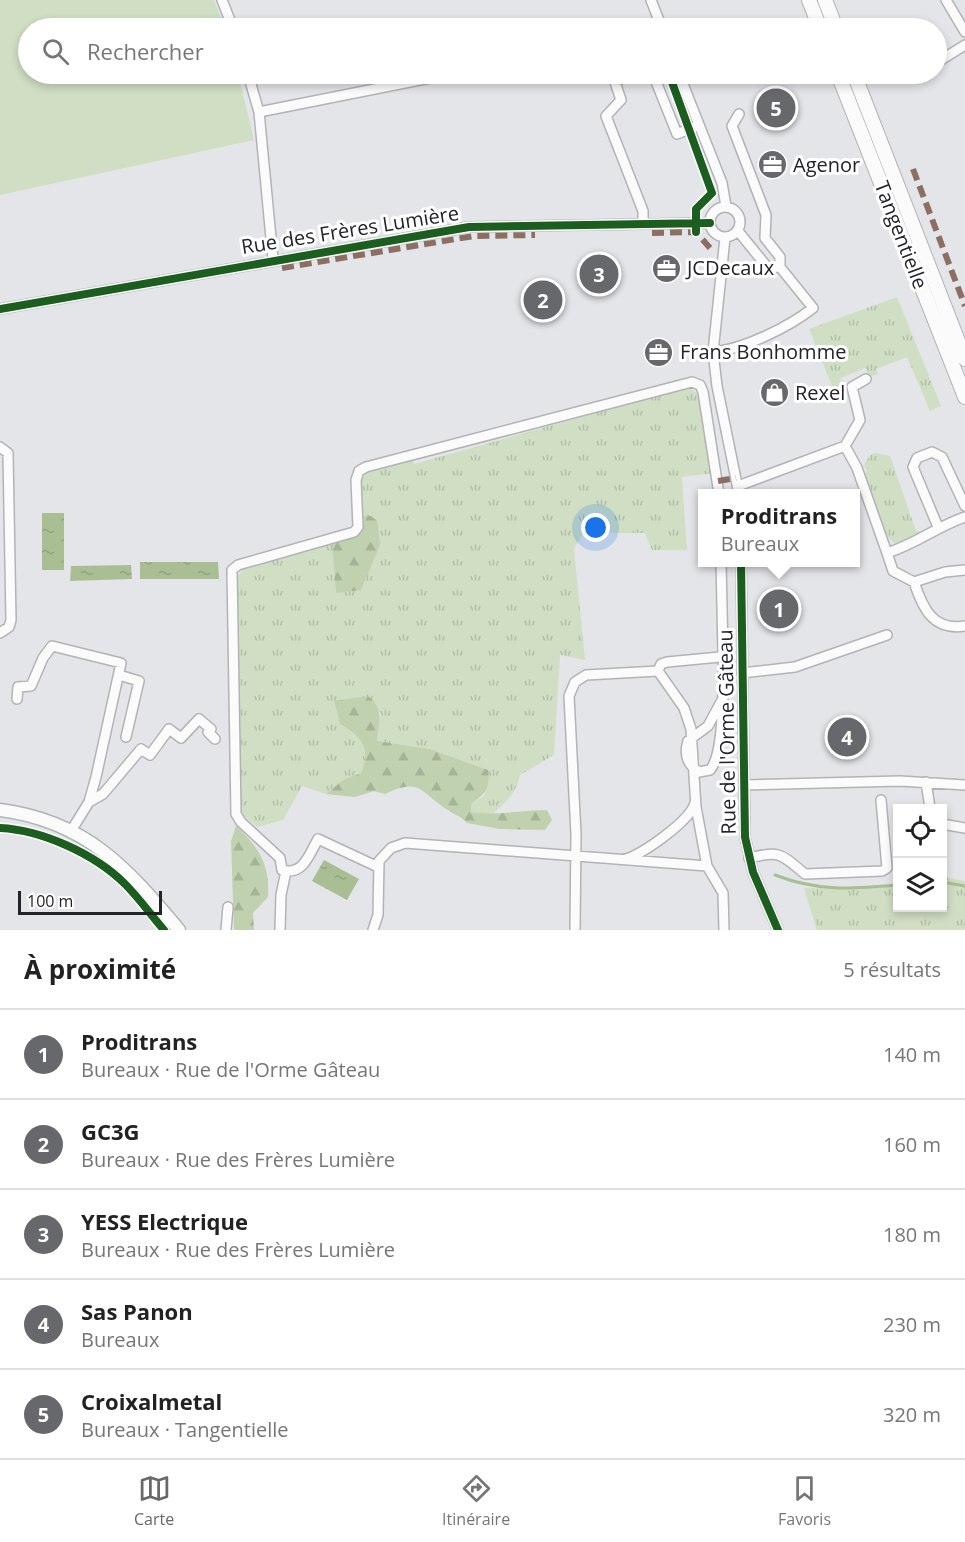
<!DOCTYPE html>
<html lang="fr">
<meta charset="utf-8">
<style>
:root{--surface:#fff;--page:#f6f6f6;--text:#222;--muted:#767676;--line:#e0e0e0;--accent:#67686b}
body{margin:0;font-family:"Open Sans",sans-serif;background:var(--page);color:var(--text)}
.controls{position:absolute;right:18px;bottom:18px;display:grid;overflow:hidden;border-radius:0px;box-shadow:0 3px 9px #0003}
.controls button{width:54px;height:54px;display:grid;place-items:center;padding:0;border:0;border-bottom:2px solid var(--line);background:var(--surface);color:var(--text);font:30px sans-serif}
.scale{position:absolute;left:18px;bottom:15px;width:144px;box-sizing:border-box;padding-left:6px;border:3px solid #232427;border-top:0;font-size:16px;line-height:21px;white-space:nowrap;color:#232427;-webkit-text-stroke:4px #fff;paint-order:stroke}
.you{position:absolute;left:596px;top:528px;width:21px;height:21px;margin:-15px;border:4px solid #fff;border-radius:50%;background:#1a73e8;box-shadow:0 0 0 9px #1a73e833}
.badge{display:grid;place-items:center;width:39px;height:39px;border-radius:50%;background:var(--accent);color:#fff;font-size:20px;font-weight:700}
.pin{position:absolute;translate:-50% -50%;border:3px solid #fff;box-shadow:0 2px 6px #0006}
.popup{position:absolute;left:698px;top:489px;width:162px;height:78px;box-sizing:border-box;display:grid;place-content:center;border-radius:0px;background:var(--surface);filter:drop-shadow(0 2px 4px #0005);font-size:20px;white-space:nowrap;color:var(--muted)}
.popup b{font-size:22px;color:var(--text)}
.popup::after{content:'';position:absolute;left:50%;top:100%;margin-left:-12px;border:12px solid transparent;border-top-color:var(--surface)}
.list{margin:0;padding:0;list-style:none}
h2{display:flex;justify-content:space-between;align-items:center;height:78px;margin:0;padding:0 24px;font-size:26px}
h2 small{font-size:20px;font-weight:400;color:var(--muted)}
.list li{display:grid;grid-template-columns:39px 1fr auto;gap:18px;align-items:center;box-sizing:border-box;height:90px;padding:0 24px;border-top:2px solid var(--line)}
.list b{display:block;font-size:22px;white-space:nowrap}
.list p{margin:0;font-size:20px;white-space:nowrap;color:var(--muted)}
.list em{font-size:20px;font-style:normal;color:var(--muted)}
.icon{flex:none;width:33px;height:33px;fill:none;stroke:currentColor;stroke-width:2;stroke-linecap:round;stroke-linejoin:round}
.map{position:relative;flex:none;width:965px;height:930px;overflow:hidden}
.search{position:absolute;background:var(--surface);box-shadow:0 3px 9px #0003;left:18px;right:18px;top:18px;height:66px;display:flex;align-items:center;gap:15px;box-sizing:border-box;padding:0 21px;border-radius:33px;color:var(--muted);font-size:22px}
.sheet{height:528px;background:var(--surface)}
nav{display:flex;justify-content:space-around;align-items:center;box-sizing:border-box;height:84px;border-top:2px solid var(--line);background:var(--surface);font-size:16px;color:var(--muted)}
nav a{display:grid;justify-items:center;gap:3px}
nav .on{color:var(--accent)}
.map>svg:first-child{display:block}
</style>
<div class="map">
<svg width="965" height="930" viewBox="0 0 965 930">
<defs>
<pattern id="grass-tufts" width="24" height="20" patternUnits="userSpaceOnUse" patternTransform="scale(1.5)"><rect width="24" height="20" fill="#d0dec4"/><path d="M3 7l-1-3M5 7V3M7 7l1-3M15 17l-1-3M17 17v-4M19 17l1-3" fill="none" stroke="#b2bea8"/></pattern>
<pattern id="forest-firs" width="22" height="20" patternUnits="userSpaceOnUse" patternTransform="scale(1.5)"><rect width="22" height="20" fill="#c0d1b0"/><path d="M5 1l3.5 6h-7zM16 11l3.5 6h-7z" fill="#a5b397"/></pattern>
<pattern id="water-ripples" width="26" height="14" patternUnits="userSpaceOnUse" patternTransform="scale(1.5)"><rect width="26" height="14" fill="#aabe94"/><path d="M2 4q2-2 4 0t4 0M15 11q2-2 4 0t4 0" fill="none" stroke="#92a380"/></pattern>
</defs>
<rect width="100%" height="100%" fill="#e4e5e9"/>
<path fill="url(#grass-tufts)" d="M897,297L941,406L930,411L907,357L876,369L878,374L869,377L865,368L841,378L840,388L834,391L809,329Z
M688,387L697,393L714,473L682,477L687,550H652L645,533H583L574,549L585,660L560,655L554,755L520,775C516,794 506,802 491,815L471,812V804L484,796L488,770L430,749L377,741L381,714L368,696L334,702L340,724C361,736 372,748 361,773L343,780L326,794L302,786L283,820L257,827L241,813L237,577L245,567L332,544L336,593L361,518L358,487L363,474L412,458L414,464Z
M876,453L890,456L916,531L922,533C914,538 904,545 895,543C882,539 870,487 865,473L867,471L864,465L870,455Z
M943,877L965,881V930H817L804,888L897,886L898,908H942Z"/>
<path fill="url(#forest-firs)" d="M368,515L377,520L380,545L361,590L336,593L332,544L351,537L361,518Z
M368,696C385,710 379,722 377,741L430,749L488,770C491,787 485,795 471,804V812C496,816 521,810 547,810L552,820L545,830L500,829L467,823C460,815 456,816 448,810C421,794 422,776 385,794L374,791L355,797L326,794L343,780L361,773C372,748 361,736 340,724L334,701Z
M236,826C259,847 270,865 268,897L253,913L254,930H234L231,841Z"/>
<path fill="#d0dec4" d="M0,0H214L225,28H28V74H238L254,140L0,195Z"/>
<path fill="url(#water-ripples)" d="M42,513H64V570H42Z
M140,562H218L219,579H140Z
M131,565L132,579L70,581L71,566Z
M324,860L359,879L347,900L312,881Z"/>
<g fill="none" stroke-linecap="round" stroke-linejoin="round">
<path stroke="#aabe94" stroke-width="3" d="M775,875C819,892 852,889 898,885
M942,882L965,886"/>
<defs>
<path id="minor" d="M222,0L233,28
M651,0L662,28
M946,0L965,32
M936,63L965,45
M248,74L259,112L273,259
M630,74L615,82L621,100L606,116L643,211V224
M653,74L677,134L699,125
M679,74L722,183L726,206
M920,74H921
M259,112L450,74
M710 222a15 15 0 1 1 30 0a15 15 0 1 1-30 0Z
M738,231L768,268L780,267
M725,238L713,352L717,386L739,494
M0,309L469,227L710,223
M713,352C744,349 789,327 813,308L780,267V257L765,238L766,215L732,126L739,114
M866,379L852,387L860,420L845,446L857,468L887,553C916,544 936,527 965,517
M0,447L8,453L11,620L9,627L0,633
M738,486L845,446
M938,527L913,467L917,458L932,452L942,457L965,506
M887,553L893,571L914,582L945,572L965,570
M741,562L745,837L753,872L778,930
M914,582C923,609 933,631 965,626
M658,671L661,664L667,662L720,657L723,653L721,562
M742,673L795,667L887,635
M119,675L139,681L126,737
M17,699L18,687L31,686L43,658L52,646L121,663L96,777L89,802L71,831
M721,702L708,726L688,741C684,754 686,764 699,772L710,770C726,752 722,676 724,649
M926,782L930,808
M743,785L900,781L965,785
M89,802L103,794L141,749L150,755L169,729L181,738L199,719L211,729L208,732L215,739
M942,824L965,828
M749,858C780,850 781,854 805,874L882,871L887,868L881,800
M626,859C644,853 690,821 695,803
M378,867L318,839C309,855 303,876 282,870L280,858L241,822L236,814L232,570L238,565L354,532L358,527L356,480L359,471L366,467L692,382L700,385L703,392L719,494
M226,930L228,907
M280,930L281,895L286,871
M373,930L378,915L379,861L391,848L405,843L707,866
M575,930L576,834L569,696L575,682L586,675L658,671L684,708L691,729L696,807L707,866L723,893L724,930"/>
<path id="major" d="M0,810C86,821 127,868 179,930"/>
<path id="highway" d="M809,0L820,28
M825,0L836,28
M838,74L965,397
M854,74L965,359"/>
</defs>
<use href="#minor" stroke="#b2b3b6" stroke-width="12"/>
<use href="#major" stroke="#b2b3b6" stroke-width="15"/>
<use href="#highway" stroke="#b2b3b6" stroke-width="16"/>
<use href="#minor" stroke="#fbfbfc" stroke-width="9"/>
<use href="#major" stroke="#fbfbfc" stroke-width="12"/>
<use href="#highway" stroke="#fbfbfc" stroke-width="14"/>
<path stroke="#8d6e63" stroke-width="6" stroke-dasharray="12 6" stroke-linecap="butt" d="M913,169L965,306
M652,233L696,232L710,248
M282,268L474,236L535,235
M718,481L736,478"/>
<defs>
<path id="cycleway" d="M669,74L712,193L696,209V232
M0,309L469,227L710,223
M741,562L745,837L753,872L778,930
M0,828C42,830 95,854 125,884C139,898 151,915 164,930"/>
</defs>
<use href="#cycleway" stroke="#fff" stroke-width="11"/>
<use href="#cycleway" stroke="#1b5e20" stroke-width="8"/>
</g>
<defs>
<symbol id="office-disc" viewBox="-11 -11 22 22"><circle r="9.5" fill="#67686b" stroke="#fff"/><path d="M-6-3h4V-5.5h4V-3h4V5H-6ZM-1-4.5V-3h2v-1.5ZM-6 0V1H6V0Z" fill="#fff"/></symbol>
<symbol id="shop-disc" viewBox="-11 -11 22 22"><circle r="9.5" fill="#67686b" stroke="#fff"/><path d="M-5-2.5h2.3a2.7 3.5 0 0 1 5.4 0H5L5.5 6h-11ZM-1.5-2.5h3a1.5 2.3 0 0 0-3 0Z" fill="#fff"/></symbol>
</defs>
<g fill-rule="evenodd">
<use href="#office-disc" x="756" y="148" width="33" height="33"/>
<use href="#office-disc" x="650" y="252" width="33" height="33"/>
<use href="#office-disc" x="642" y="336" width="33" height="33"/>
<use href="#shop-disc" x="758" y="376" width="33" height="33"/>
</g>
<g text-anchor="middle" stroke-width="6" stroke-linejoin="round" paint-order="stroke">
<g font-size="20" fill="#232427" stroke="#fff" text-anchor="start">
<text x="793" y="172">Agenor</text>
<text x="687" y="275">JCDecaux</text>
<text x="680" y="359">Frans Bonhomme</text>
<text x="795" y="400">Rexel</text>
</g>
<g font-size="20" fill="#232427" stroke="#fff">
<text transform="translate(350 230) rotate(-9)" y="7">Rue des Frères Lumière</text>
<text transform="translate(901 235) rotate(69)" y="7">Tangentielle</text>
<text transform="translate(727 732) rotate(-91)" y="7">Rue de l'Orme Gâteau</text>
</g>
</g>
</svg>
<div class="controls">
<button><svg class="icon" aria-label="locate" viewBox="0 0 24 24"><circle cx="12" cy="12" r="6"/><path d="M12 2v4M12 18v4M2 12h4M18 12h4"/></svg></button>
<button><svg class="icon" aria-label="layers" viewBox="0 0 24 24"><path d="M12 4l9 5-9 5-9-5zM3 14l9 5 9-5"/></svg></button>
</div>
<div class="scale">100 m</div>
<div class="you"></div>
<div class="pin badge" style="left:779px;top:609px">1</div>
<div class="popup"><b>Proditrans</b>Bureaux</div>
<div class="pin badge" style="left:543px;top:300px">2</div>
<div class="pin badge" style="left:599px;top:274px">3</div>
<div class="pin badge" style="left:847px;top:737px">4</div>
<div class="pin badge" style="left:776px;top:108px">5</div>
<div class="search"><svg class="icon" aria-label="search" viewBox="0 0 24 24"><circle cx="10" cy="10" r="6"/><path d="M15 15l6 6"/></svg>Rechercher</div>
</div>
<section class="sheet">
<h2>À proximité<small>5 résultats</small></h2>
<ul class="list">
<li><span class="badge">1</span><div><b>Proditrans</b><p>Bureaux · Rue de l'Orme Gâteau</p></div><em>140 m</em></li>
<li><span class="badge">2</span><div><b>GC3G</b><p>Bureaux · Rue des Frères Lumière</p></div><em>160 m</em></li>
<li><span class="badge">3</span><div><b>YESS Electrique</b><p>Bureaux · Rue des Frères Lumière</p></div><em>180 m</em></li>
<li><span class="badge">4</span><div><b>Sas Panon</b><p>Bureaux</p></div><em>230 m</em></li>
<li><span class="badge">5</span><div><b>Croixalmetal</b><p>Bureaux · Tangentielle</p></div><em>320 m</em></li>
</ul>
</section>
<nav>
<a class="on"><svg class="icon" aria-label="map" viewBox="0 0 24 24"><path d="M3 6l6-2 6 2 6-2v14l-6 2-6-2-6 2zM9 4v14M15 6v14"/></svg>Carte</a>
<a><svg class="icon" aria-label="directions" viewBox="0 0 24 24"><path d="M12 3l9 9-9 9-9-9zM9 14v-3h6M13 9l2 2-2 2"/></svg>Itinéraire</a>
<a><svg class="icon" aria-label="saved" viewBox="0 0 24 24"><path d="M7 4h10v16l-5-4-5 4z"/></svg>Favoris</a>
</nav>
